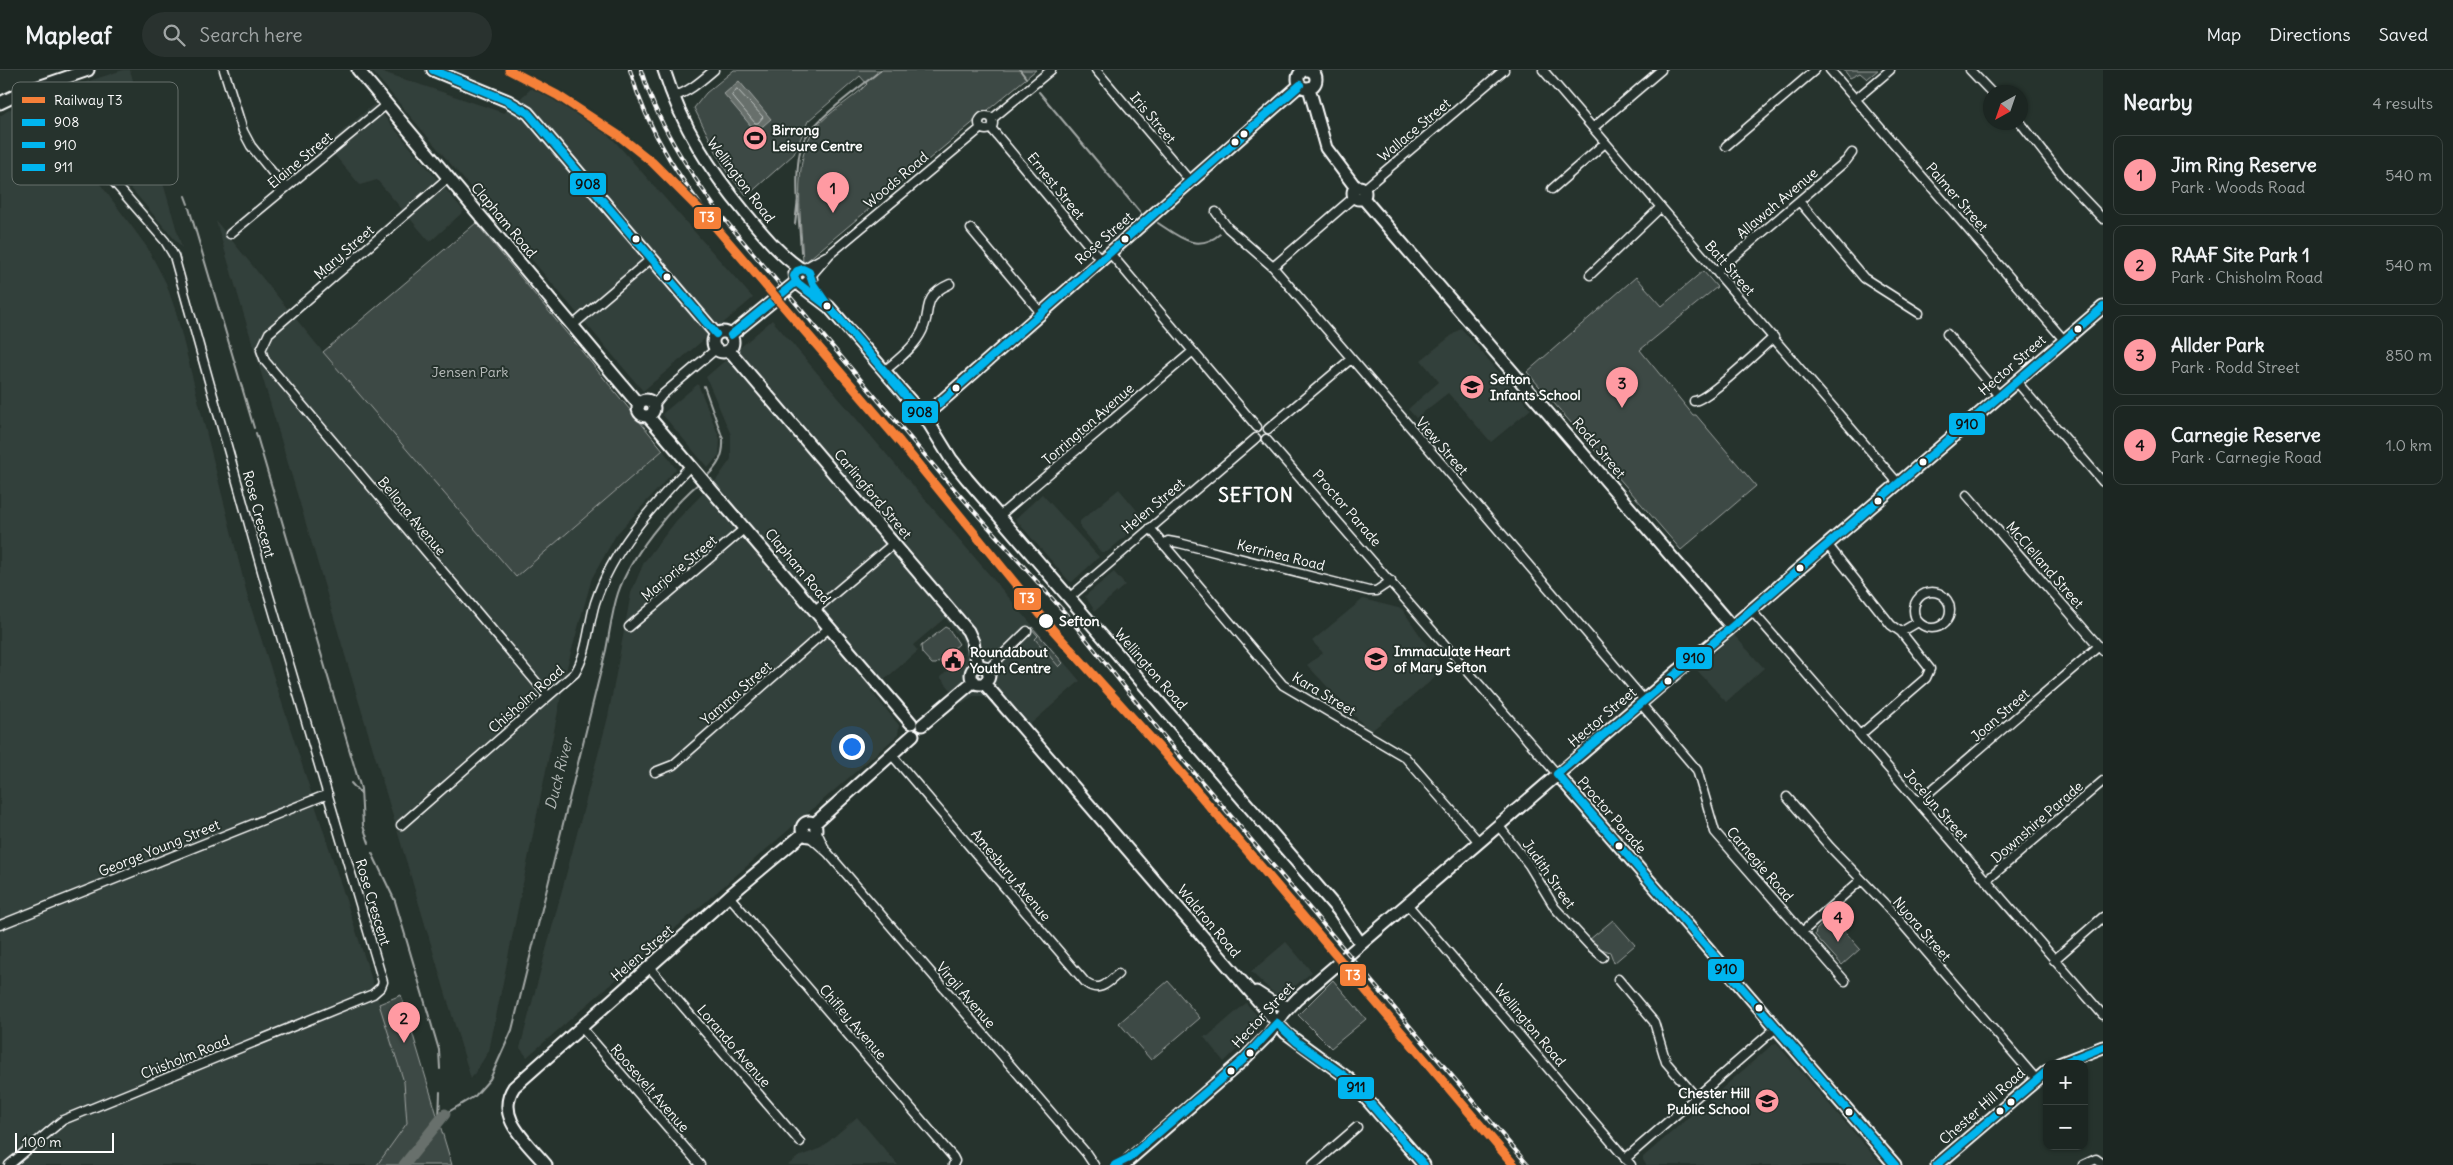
<!DOCTYPE html>
<meta charset="utf-8">
<style>
:root{--surface:#1c2622;--page:#29322f;--text:#f1f3f6;--muted:#a0a5a5;--line:#3a4340;--accent:#ff9aa2}
body{margin:0;font-family:Delius,sans-serif;background:var(--page);color:var(--text)}
.controls{position:absolute;right:15px;bottom:15px;display:grid;overflow:hidden;border-radius:10px;box-shadow:0 1px 4px #0004}
.controls button{width:45px;height:45px;display:grid;place-items:center;padding:0;border:0;border-bottom:1px solid var(--line);background:var(--surface);color:var(--text);font:25px sans-serif}
.compass{position:absolute;left:1983px;top:15px;width:45px;height:45px;border-radius:50%;background:var(--surface);box-shadow:0 1px 4px #0004;rotate:220deg}
.scale{position:absolute;left:15px;bottom:12px;width:99px;box-sizing:border-box;padding-left:5px;border:2px solid #fff;border-top:0;font-size:14px;line-height:18px;white-space:nowrap;color:#fff;-webkit-text-stroke:4px #26332d;paint-order:stroke}
.you{position:absolute;left:851px;top:676px;width:18px;height:18px;margin:-12px;border:4px solid #fff;border-radius:50%;background:#1a73e8;box-shadow:0 0 0 8px #1a73e833}
.badge{display:grid;place-items:center;width:32px;height:32px;border-radius:50%;background:var(--accent);color:#111;font-size:16px;font-weight:700}
.pin{position:absolute;translate:-50% -41px;filter:drop-shadow(0 1px 2px #0008)}
.pin::after{content:'';position:absolute;top:26px;width:18px;height:15px;background:inherit;clip-path:polygon(0 0,100% 0,50% 100%)}
.list{margin:0;padding:0;list-style:none}
h2{display:flex;justify-content:space-between;align-items:center;height:65px;margin:0;padding:0 20px;font-size:21px}
h2 small{font-size:16px;font-weight:400;color:var(--muted)}
.list li{display:grid;grid-template-columns:32px 1fr auto;gap:15px;align-items:center;box-sizing:border-box;height:80px;margin:0 10px 10px;padding:0 10px;border:1px solid var(--line);border-radius:10px}
.list b{display:block;font-size:19px;white-space:nowrap}
.list p{margin:0;font-size:16px;white-space:nowrap;color:var(--muted)}
.list em{font-size:16px;font-style:normal;color:var(--muted)}
.icon{flex:none;width:28px;height:28px;fill:none;stroke:currentColor;stroke-width:2;stroke-linecap:round;stroke-linejoin:round}
.map{position:relative;flex:none;width:2103px;height:1095px;overflow:hidden}
header{display:flex;align-items:center;gap:30px;box-sizing:border-box;height:70px;padding:0 25px;background:var(--surface);border-bottom:1px solid var(--line)}
header strong{font-size:24px}
nav{display:flex;gap:28px;margin-inline-start:auto;font-size:18px}
.search{width:350px;height:45px;background:var(--page);display:flex;align-items:center;gap:12px;box-sizing:border-box;padding:0 18px;border-radius:28px;color:var(--muted);font-size:19px}
main{display:flex}
aside{flex:1;background:var(--surface)}
.map>svg:first-child{display:block}
</style>
<header>
<strong>Mapleaf</strong>
<div class="search"><svg class="icon" aria-label="search" viewBox="0 0 24 24"><circle cx="10" cy="10" r="6"/><path d="M15 15l6 6"/></svg>Search here</div>
<nav><a>Map</a><a>Directions</a><a>Saved</a></nav>
</header>
<main>
<div class="map">
<svg width="2103" height="1095" viewBox="0 0 2103 1095">
<rect width="100%" height="100%" fill="#26332d"/>
<filter id="ink" filterUnits="userSpaceOnUse"><feTurbulence type="fractalNoise" baseFrequency=".02" numOctaves="2"/><feDisplacementMap in="SourceGraphic" scale="10" xChannelSelector="R" yChannelSelector="G"/><feConvolveMatrix kernelMatrix="1 2 1 2 8 2 1 2 1" color-interpolation-filters="sRGB"/></filter>
<g filter="url(#ink)">
<path fill="#333f3a" d="M123,0H130L182,178L51,25L52,23Z
M371,0H377L504,43L534,16L581,43L610,66L753,228L643,321Z
M27,32L36,37L89,99L147,177L166,213L176,242L248,528L405,1012L407,1053L377,1095H0V46L16,35Z
M374,34L464,141L430,172L377,110L360,115L326,75Z
M216,151L323,282L516,507L663,380L676,399L616,465L592,508L567,597L489,981L471,1009Z
M772,250L1080,611L1018,665L984,626H973L963,634L940,607L965,587L962,571L945,548L913,575L918,581L871,621L899,655L898,665L527,987L520,978L608,647L631,523L644,492L676,451L717,409L731,389V365L706,307Z
M1461,258L1531,339L1491,372L1448,323L1416,348L1408,339L1439,312L1421,290Z
M698,314L720,369L719,385L708,398L662,344Z
M1119,419L1145,450L1107,482H1101L1080,457V451Z
M1042,424L1099,487L1072,512L1069,511L1015,449Z
M1114,502L1125,515L1095,541L1085,526Z
M1363,529L1402,539L1444,600L1370,662L1307,595L1323,583L1312,571Z
M1734,565L1764,598L1726,632L1696,599Z
M1286,872L1312,902L1282,927H1278L1251,902Z
M1246,933L1264,953L1224,992L1203,966H1208Z
M1777,974L1882,1095H1646L1643,1090V1087L1772,975Z
M857,1047L898,1095H788L798,1087L821,1078Z"/>
<path fill="#3e4944" stroke="#9ea4a2" d="M734,0H1036L803,194C802,158 791,87 815,59C829,41 852,30 867,14L860,6L808,51L794,84L747,126L726,101L694,38L706,23Z
M1844,0H1878L1867,9L1860,3L1850,8Z
M476,153L663,380L516,507L323,282Z
M1703,201L1717,217L1640,280L1693,345H1696L1756,416L1681,480L1527,302L1636,207L1662,236Z
M945,557L949,559L959,574L936,594H932L922,583L921,576Z
M1032,557L1063,593L1059,597L1035,569L1038,566L1031,558Z
M1831,846L1860,879L1842,895L1815,865L1816,860Z
M1613,850L1635,875L1614,893L1610,882L1596,877L1589,870Z
M1333,910L1366,949L1331,978L1298,945Z
M1168,911L1200,948L1151,990L1119,953Z
M401,925L452,1095H377L407,1053L404,1012L379,934Z"/>
<path fill="#67706c" stroke="#a4a9a7" d="M739,11L771,49L756,62L724,24Z"/>
<g fill="none" stroke-linecap="round" stroke-linejoin="round">
<path stroke="#c2c6c4" stroke-width="1" d="M737,19L763,47L758,53H755L732,26Z"/>
<path stroke="#a4a9a7" stroke-width="2" d="M1020,0L1026,8
M1039,22L1143,146
M185,126L188,134
M189,138L254,358
M1158,153C1179,167 1197,183 1220,164
M795,154L798,128
M801,182C800,154 792,97 803,72C813,50 861,17 881,0
M704,316L723,369C724,386 718,396 706,407
M256,363L361,719L363,756L369,773
M351,713L361,724
M372,783L395,831L439,980L440,999
M445,1044L475,1026L490,1009L512,960L606,580C610,561 612,541 618,523C630,487 670,438 699,413
M439,1051L440,1022"/>
<path stroke="#67706c" stroke-width="11" d="M404,1095L445,1044"/>
<defs>
<path id="street" d="M224,0L243,61L251,76L285,118
M1096,0L1190,111
M1543,0L1898,413
M1830,0L2064,270
M1970,0L1991,22
M672,27C689,22 701,11 714,0
M1856,29L1890,0
M979 53a7 7 0 1 1 14 0a7 7 0 1 1-14 0Z
M992,49L1051,0
M2020,52L2063,107L2103,149
M991,58L1101,190
M1593,58L1661,0
M1726,76L1815,0
M449,107L269,263L261,280L265,291L548,626
M1364,119L1504,0
M1552,119L1605,73
M1799,131L1864,208L1919,243
M1216,142L1228,158L1273,197L1645,631
M971,159L1041,243
M230,164L387,34
M1110,183L1257,357
M1273,197L1354,127
M803,199L826,186
M1717,201L1846,91L1852,83
M1590,205L1661,137
M811,206L830,184L981,58
M573,255L652,188
M1947,264L1999,326
M884,301C897,291 912,279 920,265C934,243 918,228 950,214
M2016,311L2103,412
M1694,331C1708,330 1760,279 1774,267
M654,335L662,325L716,279
M1268,359L1351,289
M1266,369L1557,704
M1967,425L2103,581
M999,446L1193,281
M1150,458L1283,615L1405,687L1479,772
M1827,474L1891,555L1901,562L1930,599L1926,608L1860,665
M1163,475L1168,471L1179,473L1369,521H1376L1391,511
M1914 540a18 18 0 1 1 36 0a18 18 0 1 1-36 0Z
M1070,527L1256,368
M815,540L894,473
M1751,540L2103,945
M629,557L745,458
M1901,562L1918,552
M987,600L1027,561
M1641,634L1697,700L1715,762L1845,911
M891,684L1086,913C1099,923 1108,913 1118,904
M655,702L673,695L830,557
M1787,727L1830,777L1886,835L2036,1009
M1918,732L2099,576
M401,755L575,603C588,582 588,556 595,533C613,478 653,436 691,395
M1498,755L1529,795L1555,838L1589,875L1603,887
M816,760L824,777
M809,766L828,783L1086,1083L1094,1095
M1986,811L2103,711
M729,826L953,1087L955,1091L953,1095
M1407,834L1631,1095
M0,855L328,724
M1802,862L1861,810
M2054,890L2103,847
M649,897L800,1072
M1618,909L1654,952L1666,992L1696,1027
M581,957L700,1095
M1625,1089L1776,958
M9,1095L63,1050L373,924L381,917L383,912L267,519L174,186L165,171L33,19
M1313,1095L1357,1057
M2083,1095L2096,1089L2103,1094"/>
<path id="secondary" d="M1298 9a9 9 0 1 1 18 0a9 9 0 1 1-18 0Z
M358,0L639,335
M433,0L508,31L528,43L716,264
M664,0C682,57 709,99 747,145C764,165 779,184 801,199
M1309,18L1326,78L1356,118
M0,33L21,23L88,0
M1353 123a6 6 0 1 1 12 0a6 6 0 1 1-12 0Z
M1363,128L1732,557
M802,215L806,214L811,209L809,202L803,199L795,203L796,212L829,237L920,342
M713 272a10 10 0 1 1 20 0a10 10 0 1 1-20 0Z
M731,265L796,212
M729,280L968,561L973,572L978,596
M638 338a8 8 0 1 1 16 0a8 8 0 1 1-16 0Z
M928,343L1300,15
M648,346L911,653
M927,350L951,389L967,409L1338,840L1361,874
M971 605a9 9 0 1 1 18 0a9 9 0 1 1-18 0Z
M984,613L1286,963L1349,1009L1424,1095
M922,655L974,611
M1557,704L1895,1095
M802 759a7 7 0 1 1 14 0a7 7 0 1 1-14 0Z
M814,754L913,665
M1256,922L1270,931L1288,937
M2059,994L2103,977
M546,1095C528,1073 494,1047 514,1017L729,826L804,763
M1123,1095L1243,990L1269,964L1284,943L1297,929L1679,600L1727,561L2103,237
M1937,1095L2047,1001"/>
</defs>
<use href="#street" stroke="#fff" stroke-width="11"/>
<use href="#secondary" stroke="#fff" stroke-width="15"/>
<use href="#street" stroke="#26332d" stroke-width="8"/>
<use href="#secondary" stroke="#26332d" stroke-width="11"/>
<defs>
<path id="rail" d="M630,0C648,64 685,117 726,168
M641,0C657,53 687,98 719,143L940,403L1066,544L1179,685L1528,1095"/>
</defs>
<use href="#rail" stroke="#fff" stroke-width="4"/>
<use href="#rail" stroke="#26332d" stroke-width="2" stroke-dasharray="5.5" stroke-linecap="butt"/>
<defs>
<path id="bus-1" d="M433,0L508,31L528,43L716,264
M803,199L809,202L813,214L829,237L796,212L794,206L797,201Z
M829,237L920,342L914,336Z
M731,265L796,212
M928,343L1300,15"/>
<path id="bus-2" d="M1557,704L1727,561L2103,237
M1557,704L1895,1095"/>
<path id="bus-3" d="M1277,953L1297,972L1349,1009L1424,1095
M2060,994L2103,977
M1115,1095L1129,1088L1243,990L1277,953
M1937,1095L2047,1001"/>
</defs>
<use href="#bus-1" stroke="#26332d" stroke-width="11"/>
<use href="#bus-2" stroke="#26332d" stroke-width="11"/>
<use href="#bus-3" stroke="#26332d" stroke-width="11"/>
<use href="#bus-1" stroke="#00b5ef" stroke-width="8"/>
<use href="#bus-2" stroke="#00b5ef" stroke-width="8"/>
<use href="#bus-3" stroke="#00b5ef" stroke-width="8"/>
<defs>
<path id="rail-1" d="M509,0L557,25L618,65L652,92L706,146L900,372L1053,560L1166,685L1514,1095"/>
</defs>
<use href="#rail-1" stroke="#26332d" stroke-width="12"/>
<use href="#rail-1" stroke="#f68039" stroke-width="9"/>
</g>
</g>
<defs>
<symbol id="stadium-disc" viewBox="-11 -11 22 22"><circle r="9.5" fill="#ff9aa2" stroke="#26332d"/><path d="M0-5a6.5 5 0 1 0 0 10a6.5 5 0 1 0 0-10ZM-3.5-1.8h7v3.6h-7Z" fill="#111"/></symbol>
<symbol id="school-disc" viewBox="-11 -11 22 22"><circle r="9.5" fill="#ff9aa2" stroke="#26332d"/><path d="M0-5L7-2L0 1L-7-2ZM-4 1L0 2.5L4 1V4Q0 6-4 4Z" fill="#111"/></symbol>
<symbol id="civic-disc" viewBox="-11 -11 22 22"><circle r="9.5" fill="#ff9aa2" stroke="#26332d"/><path d="M-.6-6.5H3V-4.5H.6V-3L4-1V1h2V6H-6V1h2V-1L-.6-3ZM-1.2 2.5V6h2.4V2.5Z" fill="#111"/></symbol>
</defs>
<g fill-rule="evenodd">
<use href="#stadium-disc" x="741" y="54" width="28" height="28"/>
<use href="#school-disc" x="1458" y="303" width="28" height="28"/>
<use href="#school-disc" x="1362" y="575" width="28" height="28"/>
<use href="#civic-disc" x="939" y="576" width="28" height="28"/>
<use href="#school-disc" x="1753" y="1017" width="28" height="28"/>
</g>
<g fill="#fff" stroke="#26332d" stroke-width="2">
<circle cx="1244" cy="64" r="4.5"/>
<circle cx="1235" cy="72" r="4.5"/>
<circle cx="636" cy="169" r="4.5"/>
<circle cx="1125" cy="169" r="4.5"/>
<circle cx="667" cy="207" r="4.5"/>
<circle cx="827" cy="236" r="4.5"/>
<circle cx="2078" cy="259" r="4.5"/>
<circle cx="956" cy="318" r="4.5"/>
<circle cx="1923" cy="392" r="4.5"/>
<circle cx="1878" cy="431" r="4.5"/>
<circle cx="1800" cy="498" r="4.5"/>
<circle cx="1046" cy="551" r="8"/>
<circle cx="1668" cy="611" r="4.5"/>
<circle cx="1619" cy="776" r="4.5"/>
<circle cx="1759" cy="938" r="4.5"/>
<circle cx="1250" cy="983" r="4.5"/>
<circle cx="1231" cy="1001" r="4.5"/>
<circle cx="2011" cy="1032" r="4.5"/>
<circle cx="2000" cy="1041" r="4.5"/>
<circle cx="1849" cy="1042" r="4.5"/>
</g>
<g text-anchor="middle" stroke-width="4" stroke-linejoin="round" paint-order="stroke">
<g font-size="14" fill="#fff" stroke="#26332d">
<text transform="translate(1153 48) rotate(50)" y="5">Iris Street</text>
<text transform="translate(1414 60) rotate(-40)" y="5">Wallace Street</text>
<text transform="translate(300 90) rotate(-40)" y="5">Elaine Street</text>
<text transform="translate(741 110) rotate(53)" y="5">Wellington Road</text>
<text transform="translate(896 110) rotate(-40)" y="5">Woods Road</text>
<text transform="translate(1056 116) rotate(51)" y="5">Ernest Street</text>
<text transform="translate(1957 127) rotate(49)" y="5">Palmer Street</text>
<text transform="translate(1777 133) rotate(-40)" y="5">Allawah Avenue</text>
<text transform="translate(504 150) rotate(50)" y="5">Clapham Road</text>
<text transform="translate(1104 168) rotate(-41)" y="5">Rose Street</text>
<text transform="translate(344 182) rotate(-41)" y="5">Mary Street</text>
<text transform="translate(1730 198) rotate(49)" y="5">Batt Street</text>
<text transform="translate(2012 295) rotate(-41)" y="5">Hector Street</text>
<text transform="translate(1088 354) rotate(-41)" y="5">Torrington Avenue</text>
<text transform="translate(1442 376) rotate(49)" y="5">View Street</text>
<text transform="translate(1599 378) rotate(50)" y="5">Rodd Street</text>
<text transform="translate(873 424) rotate(50)" y="5">Carlingford Street</text>
<text transform="translate(1153 436) rotate(-40)" y="5">Helen Street</text>
<text transform="translate(1347 438) rotate(49)" y="5">Proctor Parade</text>
<text transform="translate(259 444) rotate(75)" y="5">Rose Crescent</text>
<text transform="translate(412 446) rotate(50)" y="5">Bellona Avenue</text>
<text transform="translate(1281 485) rotate(14)" y="5">Kerrinea Road</text>
<text transform="translate(2045 495) rotate(49)" y="5">McClelland Street</text>
<text transform="translate(798 496) rotate(50)" y="5">Clapham Road</text>
<text transform="translate(679 498) rotate(-40)" y="5">Marjorie Street</text>
<text transform="translate(1151 599) rotate(49)" y="5">Wellington Road</text>
<text transform="translate(736 623) rotate(-41)" y="5">Yamma Street</text>
<text transform="translate(1324 624) rotate(31)" y="5">Kara Street</text>
<text transform="translate(526 629) rotate(-41)" y="5">Chisholm Road</text>
<text transform="translate(2000 645) rotate(-41)" y="5">Joan Street</text>
<text transform="translate(1602 647) rotate(-40)" y="5">Hector Street</text>
<text transform="translate(1936 735) rotate(49)" y="5">Jocelyn Street</text>
<text transform="translate(1612 745) rotate(49)" y="5">Proctor Parade</text>
<text transform="translate(2037 752) rotate(-41)" y="5">Downshire Parade</text>
<text transform="translate(159 778) rotate(-22)" y="5">George Young Street</text>
<text transform="translate(1760 794) rotate(49)" y="5">Carnegie Road</text>
<text transform="translate(1549 804) rotate(55)" y="5">Judith Street</text>
<text transform="translate(1011 805) rotate(50)" y="5">Amesbury Avenue</text>
<text transform="translate(373 832) rotate(73)" y="5">Rose Crescent</text>
<text transform="translate(1209 851) rotate(50)" y="5">Waldron Road</text>
<text transform="translate(1922 859) rotate(49)" y="5">Nyora Street</text>
<text transform="translate(642 883) rotate(-41)" y="5">Helen Street</text>
<text transform="translate(966 925) rotate(49)" y="5">Virgil Avenue</text>
<text transform="translate(1263 945) rotate(-47)" y="5">Hector Street</text>
<text transform="translate(853 952) rotate(49)" y="5">Chifley Avenue</text>
<text transform="translate(1530 955) rotate(50)" y="5">Wellington Road</text>
<text transform="translate(734 976) rotate(49)" y="5">Lorando Avenue</text>
<text transform="translate(185 987) rotate(-22)" y="5">Chisholm Road</text>
<text transform="translate(650 1018) rotate(49)" y="5">Roosevelt Avenue</text>
<text transform="translate(1982 1036) rotate(-41)" y="5">Chester Hill Road</text>
</g>
<g font-size="14" font-weight="bold" fill="#fff" stroke="#26332d" text-anchor="start">
<text x="772" y="65">Birrong<tspan x="772" dy="16">Leisure Centre</tspan></text>
<text x="1490" y="314">Sefton<tspan x="1490" dy="16">Infants School</tspan></text>
<text x="1394" y="586">Immaculate Heart<tspan x="1394" dy="16">of Mary Sefton</tspan></text>
<text x="970" y="587">Roundabout<tspan x="970" dy="16">Youth Centre</tspan></text>
<text x="1750" y="1028" text-anchor="end">Chester Hill<tspan x="1750" dy="16">Public School</tspan></text>
</g>
<g font-size="14" fill="#bbbfbe" stroke="#26332d">
<text x="470" y="307">Jensen Park</text>
</g>
<g font-size="14" font-weight="bold" fill="#fff" stroke="#26332d" text-anchor="start">
<text x="1059" y="556">Sefton</text>
</g>
<g font-size="15" font-style="italic" fill="#b3b8b6" stroke="#26332d">
<text transform="translate(559 704) rotate(-76)" y="5">Duck River</text>
</g>
<g font-size="19" font-weight="bold" letter-spacing="1" fill="#fff" stroke="#26332d">
<text x="1256" y="432">SEFTON</text>
</g>
</g>
<rect x="12" y="12" width="166" height="103" rx="8" fill="#26332d" stroke="#67706c" stroke-width="1"/>
<rect x="22" y="27" width="23" height="6" fill="#f68039"/>
<rect x="22" y="49" width="23" height="7" fill="#00b5ef"/>
<rect x="22" y="72" width="23" height="6" fill="#00b5ef"/>
<rect x="22" y="94" width="23" height="7" fill="#00b5ef"/>
<g font-size="14" fill="#fff">
<text x="54" y="35">Railway T3</text>
<text x="54" y="57">908</text>
<text x="54" y="80">910</text>
<text x="54" y="102">911</text>
</g>
<g stroke="#26332d" stroke-width="2">
<rect x="569" y="102" width="38" height="24" rx="5" fill="#00b5ef"/>
<rect x="693" y="136" width="29" height="24" rx="5" fill="#f68039"/>
<rect x="901" y="330" width="38" height="24" rx="5" fill="#00b5ef"/>
<rect x="1948" y="342" width="38" height="24" rx="5" fill="#00b5ef"/>
<rect x="1013" y="517" width="29" height="24" rx="5" fill="#f68039"/>
<rect x="1675" y="576" width="38" height="24" rx="5" fill="#00b5ef"/>
<rect x="1707" y="888" width="38" height="24" rx="5" fill="#00b5ef"/>
<rect x="1339" y="893" width="28" height="24" rx="5" fill="#f68039"/>
<rect x="1337" y="1006" width="38" height="24" rx="5" fill="#00b5ef"/>
</g>
<g font-size="14" text-anchor="middle" font-weight="bold" fill="#fff">
<text x="707" y="152">T3</text>
<text x="1027" y="533">T3</text>
<text x="1353" y="910">T3</text>
</g>
<g font-size="14" text-anchor="middle" font-weight="bold" fill="#111">
<text x="588" y="119">908</text>
<text x="920" y="347">908</text>
<text x="1967" y="359">910</text>
<text x="1694" y="593">910</text>
<text x="1726" y="904">910</text>
<text x="1356" y="1022">911</text>
</g>
</svg>
<div class="controls">
<button>+</button>
<button>−</button>
</div>
<svg class="compass" viewBox="-18 -18 36 36"><path d="M0-13l5 13h-10z" fill="#e53935"/><path d="M0 13l5-13h-10z" fill="#a0a5a5"/></svg>
<div class="scale">100 m</div>
<div class="you"></div>
<div class="pin badge" style="left:833px;top:143px">1</div>
<div class="pin badge" style="left:404px;top:973px">2</div>
<div class="pin badge" style="left:1622px;top:338px">3</div>
<div class="pin badge" style="left:1838px;top:872px">4</div>
</div>
<aside>
<h2>Nearby<small>4 results</small></h2>
<ul class="list">
<li><span class="badge">1</span><div><b>Jim Ring Reserve</b><p>Park · Woods Road</p></div><em>540 m</em></li>
<li><span class="badge">2</span><div><b>RAAF Site Park 1</b><p>Park · Chisholm Road</p></div><em>540 m</em></li>
<li><span class="badge">3</span><div><b>Allder Park</b><p>Park · Rodd Street</p></div><em>850 m</em></li>
<li><span class="badge">4</span><div><b>Carnegie Reserve</b><p>Park · Carnegie Road</p></div><em>1.0 km</em></li>
</ul>
</aside>
</main>
